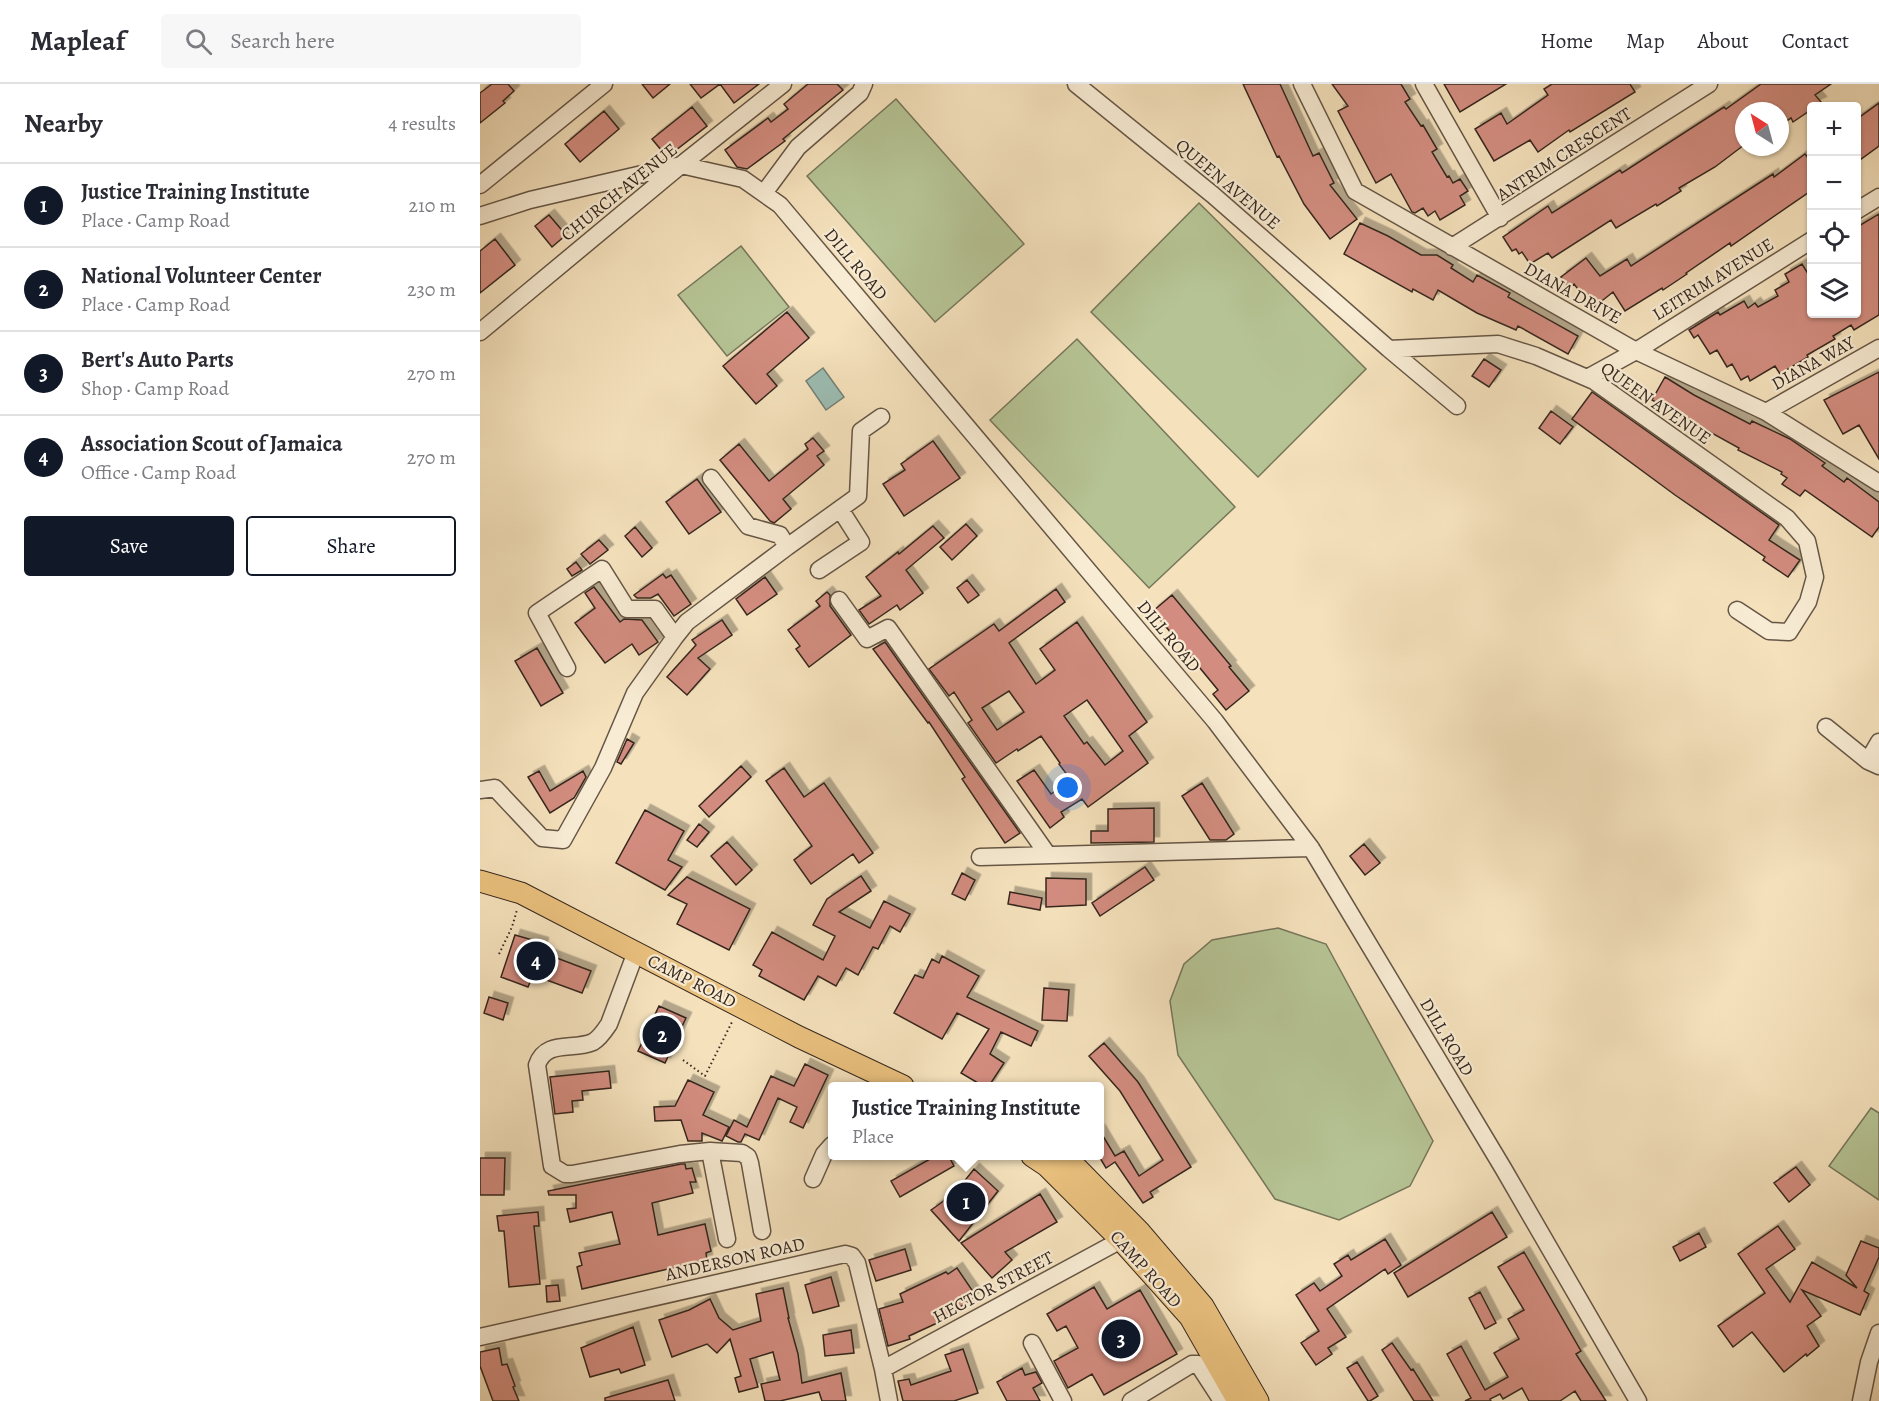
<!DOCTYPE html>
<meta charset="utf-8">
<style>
:root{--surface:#fff;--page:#f7f7f7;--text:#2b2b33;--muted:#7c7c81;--line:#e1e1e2;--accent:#111827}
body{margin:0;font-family:Alegreya,serif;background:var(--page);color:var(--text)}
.controls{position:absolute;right:18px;top:18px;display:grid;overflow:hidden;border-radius:6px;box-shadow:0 2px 4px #0004}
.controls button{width:54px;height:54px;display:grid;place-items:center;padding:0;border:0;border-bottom:2px solid var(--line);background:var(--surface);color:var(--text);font:30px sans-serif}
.compass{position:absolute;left:1255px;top:18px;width:54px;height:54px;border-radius:50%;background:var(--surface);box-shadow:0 2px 4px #0004;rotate:324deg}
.you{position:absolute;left:588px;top:704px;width:21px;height:21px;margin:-15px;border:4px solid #fff;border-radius:50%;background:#1a73e8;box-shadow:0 0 0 9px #1a73e833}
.badge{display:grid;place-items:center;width:39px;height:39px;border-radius:50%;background:var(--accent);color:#fff;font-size:20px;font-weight:700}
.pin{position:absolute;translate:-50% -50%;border:3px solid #fff;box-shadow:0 2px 6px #0006}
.popup{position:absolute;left:348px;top:998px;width:276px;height:78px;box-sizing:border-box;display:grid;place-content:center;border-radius:6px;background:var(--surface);filter:drop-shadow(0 2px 4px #0005);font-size:20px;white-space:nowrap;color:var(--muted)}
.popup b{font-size:22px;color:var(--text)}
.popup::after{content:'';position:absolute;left:50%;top:100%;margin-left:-12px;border:12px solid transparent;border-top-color:var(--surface)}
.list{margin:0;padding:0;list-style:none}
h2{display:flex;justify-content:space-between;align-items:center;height:78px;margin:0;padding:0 24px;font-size:26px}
h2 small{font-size:20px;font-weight:400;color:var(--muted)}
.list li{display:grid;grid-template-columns:39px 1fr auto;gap:18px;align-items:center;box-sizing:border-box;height:84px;padding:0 24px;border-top:2px solid var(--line)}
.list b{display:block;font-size:22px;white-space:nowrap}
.list p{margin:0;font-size:20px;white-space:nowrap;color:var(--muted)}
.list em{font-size:20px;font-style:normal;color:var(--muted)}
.actions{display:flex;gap:12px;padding:18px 24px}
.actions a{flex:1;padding:14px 0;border:2px solid var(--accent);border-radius:6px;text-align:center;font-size:21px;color:var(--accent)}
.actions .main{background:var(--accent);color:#fff}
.icon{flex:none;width:33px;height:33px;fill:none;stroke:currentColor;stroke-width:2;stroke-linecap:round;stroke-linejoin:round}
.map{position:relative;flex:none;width:1399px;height:1317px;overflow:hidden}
header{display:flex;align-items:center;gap:36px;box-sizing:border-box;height:84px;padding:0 30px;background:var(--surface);border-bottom:2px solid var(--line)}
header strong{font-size:28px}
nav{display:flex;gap:33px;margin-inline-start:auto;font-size:21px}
.search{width:420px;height:54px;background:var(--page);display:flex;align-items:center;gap:15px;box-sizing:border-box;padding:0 21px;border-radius:6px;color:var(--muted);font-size:22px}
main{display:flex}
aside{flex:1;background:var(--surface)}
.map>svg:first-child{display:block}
</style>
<header>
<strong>Mapleaf</strong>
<div class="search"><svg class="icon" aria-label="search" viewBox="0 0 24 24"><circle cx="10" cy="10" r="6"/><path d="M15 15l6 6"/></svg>Search here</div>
<nav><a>Home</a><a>Map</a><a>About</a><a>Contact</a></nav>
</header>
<main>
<aside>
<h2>Nearby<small>4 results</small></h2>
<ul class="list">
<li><span class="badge">1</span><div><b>Justice Training Institute</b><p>Place · Camp Road</p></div><em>210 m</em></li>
<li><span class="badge">2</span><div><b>National Volunteer Center</b><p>Place · Camp Road</p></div><em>230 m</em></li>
<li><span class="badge">3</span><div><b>Bert's Auto Parts</b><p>Shop · Camp Road</p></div><em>270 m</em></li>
<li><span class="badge">4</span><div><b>Association Scout of Jamaica</b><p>Office · Camp Road</p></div><em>270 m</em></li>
</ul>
<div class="actions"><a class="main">Save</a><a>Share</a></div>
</aside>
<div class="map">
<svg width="1399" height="1317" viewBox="0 0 1399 1317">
<defs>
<filter id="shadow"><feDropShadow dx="5.5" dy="-5.5" stdDeviation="0" flood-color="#0004"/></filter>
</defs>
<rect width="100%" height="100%" fill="#f5e2bd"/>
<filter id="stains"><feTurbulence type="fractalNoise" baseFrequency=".00333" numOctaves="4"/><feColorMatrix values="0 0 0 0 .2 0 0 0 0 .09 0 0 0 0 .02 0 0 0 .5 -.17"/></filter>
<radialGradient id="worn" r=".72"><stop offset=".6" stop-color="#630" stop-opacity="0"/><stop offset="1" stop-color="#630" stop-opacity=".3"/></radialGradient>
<path fill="#b6c495" stroke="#76765a" stroke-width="1.5" d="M416,15L544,160L455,238L327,92Z
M719,119L886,285L778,393L611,228Z
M261,162L309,223L247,272L198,211Z
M597,255L755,423L669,504L510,336Z
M798,844L846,860L953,1057L930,1102L859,1136L795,1115L698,971L690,917L704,880L732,856Z
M1391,1024L1399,1029V1116L1349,1082Z"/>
<path fill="#9cbdb3" stroke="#738177" stroke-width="1.5" d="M343,284L364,313L346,326L326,297Z"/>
<path fill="#d38d80" stroke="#36271e" stroke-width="1.5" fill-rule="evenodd" filter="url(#shadow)" d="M12,0H28L34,7L23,17L25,19L0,39V9Z
M162,0H190L173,14Z
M210,0H240L221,14Z
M240,0H279L254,19Z
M328,0H357L363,6L303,55L305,57L267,85L257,83L245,66L288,34L291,38L308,25L304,20Z
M763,0H800L833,72L839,69L854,99L850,101L877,135L850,155L824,120L799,72L797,73Z
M852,0H921L930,15L925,18L941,42L943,41L957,65L952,68L967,93L969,92L973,99L980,95L988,107L980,112L985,121L960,136L955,127L948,132L943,124L935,129L932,128L911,90L896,99L858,27L868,22Z
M964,0H1026L980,28Z
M1072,0H1150L1155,8L1090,48L1089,46L1058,68L1050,56L1014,77L995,45L1021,29L1027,40L1068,11L1064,5Z
M1281,0H1351L1335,11L1341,18L1332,22V25L1313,38L1311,34L1300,42V27H1264V61L1235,83L1199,104L1201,107L1177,122L1176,120L1136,144L1131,136L1072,174L1068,169L1050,180L1042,168L1039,170L1036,165L1032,167L1023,153L1068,122L1072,129L1140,86L1142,89L1244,23L1246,25Z
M1399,19V62L1377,78V35Z
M212,23L227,42L187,73L172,55Z
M124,27L139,45L100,78L85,60Z
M1325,70L1332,79V106L1251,162L1250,159L1206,189L1207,190L1183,206L1182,204L1145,227L1133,208L1113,224L1094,200L1089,204L1081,193L1106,174L1120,192L1147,175L1151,182L1293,90L1294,93Z
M1399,130V231L1374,246L1371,241L1353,252L1355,255L1327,271L1328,273L1300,290L1295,282L1270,297L1268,292L1261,296L1252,280L1247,283L1237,266L1230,270L1218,251L1214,254L1209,246L1238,228L1240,231L1264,217L1268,224L1275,219L1278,223L1298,212L1295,206L1309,198L1305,190L1322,180L1332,196V230H1377V143Z
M69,131L86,151L72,163L55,142Z
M880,139L908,152L941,171H957L973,181L971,184L993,198L997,191L1030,209L1028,213L1098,252L1088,270L1038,242L1036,246L997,229L958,206L953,216L933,205L932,208L864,170Z
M15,155L35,181L0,209V167Z
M307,228L329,254L287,290L297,302L276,320L243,282Z
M1004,275L1021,286L1009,303L992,292Z
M1399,288V375L1379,341L1363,350L1344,316Z
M1185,293L1214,311L1270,340L1272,337L1310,355L1345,379L1342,382L1364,398L1367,394L1399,418V443L1392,453L1325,406L1320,412L1302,400L1307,394L1301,390L1302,388L1258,366L1259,364L1172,316Z
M1112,308L1299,441L1289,456L1320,476L1308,493L1283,476L1285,473L1195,411L1092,335Z
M1071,327L1093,343L1080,360L1059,344Z
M333,354L344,367L337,372L344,381L303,415L311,425L294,439L290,437L240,376L259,360L289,397L328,365L325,360Z
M453,357L480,394L424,432L403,400L425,386L421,380Z
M217,395L241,428L209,450L186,418Z
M486,440L497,452L472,476L460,463Z
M453,442L464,454L426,486L443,509L420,526L417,521L389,540L379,526L401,512L386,493L418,468L419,470Z
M155,443L172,464L162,473L145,452Z
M119,456L128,466L110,480L101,470Z
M96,478L102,486L92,492L87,485Z
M183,490L186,494L191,491L211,520L194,532L178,510L171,514H157L154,511Z
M285,493L297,510L267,531L256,515Z
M487,496L499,511L488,519L477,504Z
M114,503L140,538L144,535L162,536L178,558L159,571L152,560L125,579L95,539L115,524L105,509Z
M576,505L585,518L529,559L556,600L575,586L560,565L597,538L667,638L649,652L668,679L608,723L602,715L581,728L584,733L570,744L537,697L554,686L571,710L591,696L579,680L580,679L561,652L538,667L537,665L516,679L488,639L492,636L474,608L469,612L449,585L514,540L519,547ZM529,607L544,628L517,646L502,624ZM607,616L643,667L625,681L607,658L604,660L584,632Z
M347,508L350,511V522L371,551L329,583L316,565L320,562L308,546L340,522L336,517Z
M692,511L751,582L749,583L769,607L746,626L733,610L738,606L673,527Z
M242,536L252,551L218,574L230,585L207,611L187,593L216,561L212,556Z
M405,558L540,749L525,759L482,695L485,693L449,638L448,639L393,565Z
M57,564L83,609L61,622L35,577Z
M147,655L154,659L141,680L137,678Z
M261,682L271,693L229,733L219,722Z
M304,684L324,713L344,699L393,769L379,779L373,770L331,800L314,776L332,762L286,697Z
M59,687L70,707L103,687L106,693L94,714L70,729L48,693Z
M722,699L754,750L746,756H730L702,712Z
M674,724V758L611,759V747H628V725Z
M165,726L204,747L188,776L202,783L185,806L136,779Z
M219,740L229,748L217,763L207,756Z
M247,758L272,786L256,801L231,772Z
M884,760L900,779L885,791L870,772Z
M665,783L674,796L620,832L612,819Z
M482,789L495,796L485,816L472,810Z
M381,792L391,807L359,828L390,844L404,817L430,830L420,848L410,842L398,865L393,863L378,891L366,884L356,902L338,892L324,916L279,892L282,886L273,881L292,848L343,876L355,852L333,841L347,815Z
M207,793L270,825L249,866L197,840L207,820L188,811Z
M566,794L606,795V821L566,823Z
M530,808L562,814L560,826L528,820Z
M35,851L63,859L61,868L111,887L102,909L53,891L48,903L21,893Z
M462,872L499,892L487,913L558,947L551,962L521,948L510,970L524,979L509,1002H503L481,989L509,945L477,929L462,955L414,929L435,891L443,894L452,875L459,879Z
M564,904L589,906L587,937L562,936Z
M9,913L28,919L23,936L4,929Z
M179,922L206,934L185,979L158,967Z
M624,959L658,998L711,1083L670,1108L673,1113L663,1119L635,1078L626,1084L620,1074V1047L635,1072L644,1067L659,1092L683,1076L640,1007L609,972Z
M325,980L348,991L323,1044L310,1038L317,1023L298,1014L279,1056L265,1050L261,1058H258L246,1052L254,1036L267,1043L291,992L314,1002Z
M129,987L131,1004L102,1007L103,1016L92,1017L93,1028L75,1030L70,993Z
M208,996L234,1008L223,1031L249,1043L242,1057L222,1049V1057H208L201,1036L175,1037L174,1023L195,1022Z
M457,1071H468L474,1082L420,1113L411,1097Z
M0,1074H25L24,1111H0Z
M201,1080H205L206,1085L212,1084L216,1098H210L213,1109L172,1119L178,1151L225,1140L231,1167L226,1169L227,1176L102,1205L97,1183L102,1181L99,1169L140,1160L132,1128L90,1138L87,1125L96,1124V1111H69L68,1107Z
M1316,1083L1330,1101L1309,1118L1294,1099Z
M494,1085L518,1107L479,1157L451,1126L475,1109Z
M560,1110L577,1138L525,1168L532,1176L512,1194L481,1159Z
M58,1128L59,1142H54L60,1200L29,1203L24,1147H19L17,1132Z
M1012,1128L1027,1153L928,1213L914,1189Z
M1298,1142L1315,1165L1286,1185L1310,1218L1332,1178L1377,1204L1366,1191L1381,1157L1399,1164V1173L1384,1207L1389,1210L1380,1231L1322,1206L1341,1232L1327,1242L1339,1262L1327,1272L1326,1270L1304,1288L1272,1248L1253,1263L1238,1242L1285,1209L1258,1170Z
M1219,1149L1226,1163L1200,1177L1193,1163Z
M905,1155L921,1181L908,1190L905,1185L847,1225L866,1253L848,1264L852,1270L836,1281L821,1259L839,1247L816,1211L834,1199L840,1207L862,1192L854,1180L868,1171L871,1176Z
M425,1165L431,1186L396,1197L389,1176Z
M1044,1168L1101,1267L1096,1270L1126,1317H1101L1095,1307L1080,1317H1049L1042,1304L1023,1315L1020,1310L1010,1315L1011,1317H985L991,1314L967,1270L981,1262L1005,1306L1028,1293L1014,1269L1039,1255L1028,1235L1044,1226L1018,1183Z
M477,1184L496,1212L455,1240L429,1252L430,1255L408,1262L399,1225L423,1218L420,1210L466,1188L468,1190Z
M351,1193L359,1222L333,1229L325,1201Z
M78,1201L80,1217L67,1218L66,1202Z
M614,1203L627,1225L660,1206L697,1270L624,1311L612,1290L588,1304L574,1277L598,1264L586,1242L577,1247L567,1230Z
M303,1204L309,1234H308L318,1270L322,1299L361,1289L366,1317H342L339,1308L300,1317H285L281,1300L300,1296L293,1268L270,1275L278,1303L259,1308L255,1294L261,1292L250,1255L237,1269L227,1260L192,1273L179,1236L209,1226L230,1215L239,1234L253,1246L281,1237L276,1210Z
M1000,1208L1016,1239L1005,1245L989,1214Z
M153,1243L165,1281L141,1289L139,1285L110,1293L101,1264Z
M371,1246L374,1269L345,1272L343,1251Z
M912,1259L931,1286L933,1285L953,1317H934L902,1266Z
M19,1264L22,1281L27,1280L35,1302L33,1303L39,1317H13L0,1282V1268Z
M483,1265L498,1309L474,1317H423L418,1297L429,1295L431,1301L471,1287L465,1271Z
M877,1278L898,1312L890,1317H888L867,1284Z
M542,1284L545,1291L556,1288L562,1299L553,1304L560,1317H527L517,1298Z
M188,1296L195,1317H125V1314Z"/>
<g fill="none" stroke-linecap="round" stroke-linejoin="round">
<defs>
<path id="minor" d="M596,0L733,111L909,265L1018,260L1056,272L1114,297L1307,434L1327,457L1335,493L1328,518L1309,548L1289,547L1257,526
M822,0L875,107L1156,267L1286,328L1399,399
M944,0L1020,134
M0,101L124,0
M284,109L318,63L380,9L384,0
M1376,127L1399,113
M0,132L50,116L201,81L263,95L300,121L735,637L831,764L1023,1084L1158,1317
M972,163L1229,0
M0,248L201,81L303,0
M909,265L977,322
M1107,294L1156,267L1332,156
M1286,328L1399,264
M307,463L378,412L381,347L401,333
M339,486L381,458L360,425
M359,516L387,555L408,544L568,771
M195,553L207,538L307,463L300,451L268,442L231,394
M1346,643L1388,677
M1399,658L1388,677L1399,682
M0,706L15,704L62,754L83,756L123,684L155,609L195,553L175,525H147L122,485L57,529L87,584
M500,773L831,764
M156,868L129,940C125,946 120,954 113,958C93,967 66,955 57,981L72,1082L85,1090H92L200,1070L230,1067L262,1069L268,1073L270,1079L282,1147
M230,1067L247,1155
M333,1095L344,1070L352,1061
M0,1253L365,1170L372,1172L377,1179L403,1285L409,1317
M552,1259L583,1317
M403,1285L641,1156
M651,1317L712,1280H718L742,1317
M1381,1317L1389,1278L1399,1249"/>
<path id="major" d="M0,797L41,809L319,953L423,1002
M552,1072L567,1082L641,1156L710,1233L758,1317
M582,1072L595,1082L659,1147L723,1222L778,1317"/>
</defs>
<use href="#minor" stroke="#665646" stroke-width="19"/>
<use href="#major" stroke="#36271e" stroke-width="23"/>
<path stroke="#36271e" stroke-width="2" stroke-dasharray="1.5 3" stroke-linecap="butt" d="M19,870L32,843L37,826
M203,976L225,992L252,938"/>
<use href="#minor" stroke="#f8ecd4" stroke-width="16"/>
<use href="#major" stroke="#eac17e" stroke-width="21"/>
</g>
<g text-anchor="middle" stroke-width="4.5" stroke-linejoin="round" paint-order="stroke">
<g font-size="18" fill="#36271e" stroke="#f8ecd4">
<text transform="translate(1084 70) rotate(-33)" y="6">ANTRIM CRESCENT</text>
<text transform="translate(748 100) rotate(40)" y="6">QUEEN AVENUE</text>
<text transform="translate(139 108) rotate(-39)" y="6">CHURCH AVENUE</text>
<text transform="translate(376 180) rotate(50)" y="6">DILL ROAD</text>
<text transform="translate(1233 195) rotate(-32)" y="6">LEITRIM AVENUE</text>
<text transform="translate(1093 209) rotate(29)" y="6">DIANA DRIVE</text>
<text transform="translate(1333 279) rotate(-29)" y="6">DIANA WAY</text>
<text transform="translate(1176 319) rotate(35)" y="6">QUEEN AVENUE</text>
<text transform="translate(689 552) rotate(50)" y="6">DILL ROAD</text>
<text transform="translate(212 897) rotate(27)" y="6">CAMP ROAD</text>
<text transform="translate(967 953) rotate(59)" y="6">DILL ROAD</text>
<text transform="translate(255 1175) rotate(-13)" y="6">ANDERSON ROAD</text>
<text transform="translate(666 1185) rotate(48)" y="6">CAMP ROAD</text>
<text transform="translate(513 1203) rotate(-28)" y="6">HECTOR STREET</text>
</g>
</g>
<rect width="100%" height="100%" filter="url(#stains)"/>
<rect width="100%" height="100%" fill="url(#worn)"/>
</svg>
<div class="controls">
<button>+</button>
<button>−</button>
<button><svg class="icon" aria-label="locate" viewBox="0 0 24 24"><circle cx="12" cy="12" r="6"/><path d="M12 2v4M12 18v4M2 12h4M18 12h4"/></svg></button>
<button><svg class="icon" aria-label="layers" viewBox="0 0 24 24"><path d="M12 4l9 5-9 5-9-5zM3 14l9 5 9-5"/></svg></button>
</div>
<svg class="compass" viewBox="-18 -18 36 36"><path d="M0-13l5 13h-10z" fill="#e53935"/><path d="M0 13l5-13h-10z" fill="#7c7c81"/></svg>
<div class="you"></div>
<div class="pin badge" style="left:486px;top:1118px">1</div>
<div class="popup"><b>Justice Training Institute</b>Place</div>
<div class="pin badge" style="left:182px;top:951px">2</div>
<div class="pin badge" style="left:641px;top:1255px">3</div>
<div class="pin badge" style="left:56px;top:877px">4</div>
</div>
</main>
